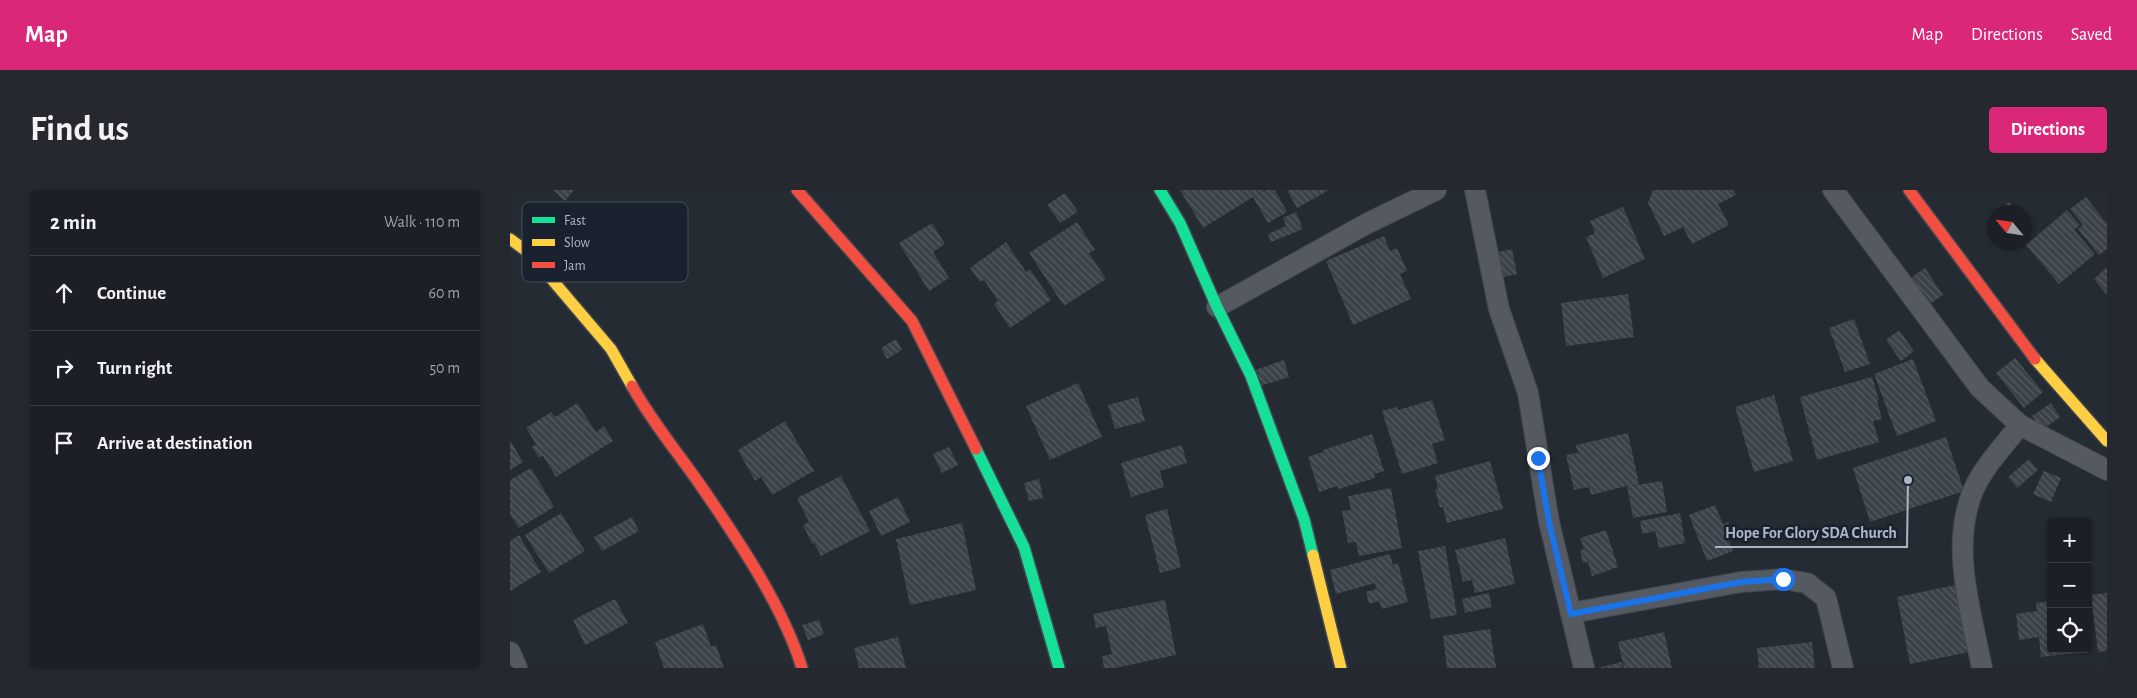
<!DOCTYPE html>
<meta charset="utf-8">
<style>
:root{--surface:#1c2026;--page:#25282e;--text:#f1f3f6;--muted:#a0a3a7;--line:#3a3e43;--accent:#db2777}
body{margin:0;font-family:"Alegreya Sans",sans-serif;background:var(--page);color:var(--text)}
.controls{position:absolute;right:15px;bottom:15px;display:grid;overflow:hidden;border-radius:5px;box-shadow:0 1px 4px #0004}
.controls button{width:45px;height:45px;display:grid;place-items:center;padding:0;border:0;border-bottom:1px solid var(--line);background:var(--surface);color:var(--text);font:25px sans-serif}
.compass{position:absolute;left:1477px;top:15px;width:45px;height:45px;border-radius:50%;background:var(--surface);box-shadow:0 1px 4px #0004;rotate:299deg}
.stop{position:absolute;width:15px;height:15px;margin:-11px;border:4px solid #1a73e8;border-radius:50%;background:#fff}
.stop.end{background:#1a73e8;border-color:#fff;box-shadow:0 1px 5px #0008}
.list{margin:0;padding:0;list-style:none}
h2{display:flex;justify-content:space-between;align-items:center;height:65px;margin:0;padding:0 20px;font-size:21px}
h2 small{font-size:16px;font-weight:400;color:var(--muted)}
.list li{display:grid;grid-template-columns:32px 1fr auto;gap:15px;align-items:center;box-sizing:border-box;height:75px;padding:0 20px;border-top:1px solid var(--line)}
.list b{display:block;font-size:19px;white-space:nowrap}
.list em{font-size:16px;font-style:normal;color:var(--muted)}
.icon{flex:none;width:28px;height:28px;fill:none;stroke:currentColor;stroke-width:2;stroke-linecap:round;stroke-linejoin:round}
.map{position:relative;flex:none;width:1597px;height:478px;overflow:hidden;border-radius:5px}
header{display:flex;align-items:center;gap:30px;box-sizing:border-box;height:70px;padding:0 25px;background:var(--accent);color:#fff}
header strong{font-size:24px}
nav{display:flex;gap:28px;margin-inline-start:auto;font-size:18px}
.intro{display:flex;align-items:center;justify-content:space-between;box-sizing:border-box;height:120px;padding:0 30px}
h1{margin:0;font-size:35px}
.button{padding:12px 22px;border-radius:5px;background:var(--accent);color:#fff;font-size:18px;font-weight:700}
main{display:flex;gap:30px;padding:0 30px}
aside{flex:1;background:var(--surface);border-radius:5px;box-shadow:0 1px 4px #0004}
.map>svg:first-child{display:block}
</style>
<header>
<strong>Map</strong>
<nav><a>Map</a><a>Directions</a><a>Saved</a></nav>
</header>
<div class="intro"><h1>Find us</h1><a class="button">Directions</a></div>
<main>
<aside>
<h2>2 min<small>Walk · 110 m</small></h2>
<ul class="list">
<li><svg class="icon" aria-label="ahead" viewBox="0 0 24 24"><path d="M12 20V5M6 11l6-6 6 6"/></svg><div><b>Continue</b></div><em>60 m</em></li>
<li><svg class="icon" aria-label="right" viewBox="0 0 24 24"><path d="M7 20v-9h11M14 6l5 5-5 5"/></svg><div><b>Turn right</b></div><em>50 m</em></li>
<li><svg class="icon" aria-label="arrive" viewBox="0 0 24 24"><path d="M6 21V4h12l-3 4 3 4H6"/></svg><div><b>Arrive at destination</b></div></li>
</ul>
</aside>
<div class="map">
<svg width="1597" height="478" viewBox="0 0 1597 478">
<defs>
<pattern id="building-back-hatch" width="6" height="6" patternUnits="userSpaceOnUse" patternTransform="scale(1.25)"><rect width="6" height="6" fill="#3c4249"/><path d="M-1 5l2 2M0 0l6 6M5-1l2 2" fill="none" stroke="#565b62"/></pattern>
</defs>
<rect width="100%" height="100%" fill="#252b33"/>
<path fill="url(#building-back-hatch)" d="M43,0H64L55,11Z
M670,0H754L748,4L756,0H765L777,22L758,33L743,7L693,38Z
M777,0H819L787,18Z
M1143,0H1223L1226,5L1208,14L1219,35L1182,54L1173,37L1154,46L1138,13Z
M555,3L568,22L550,33L537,15Z
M1576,7L1597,34V59L1589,65L1568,39L1573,35L1560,19Z
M1499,12L1507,22H1486Z
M1113,17L1135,69L1093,88L1076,47L1085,43L1080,31Z
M1557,20L1570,35L1564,40L1585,64L1549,94L1516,55Z
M786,22L793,39L761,52L758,44L776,36L773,28Z
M567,32L585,60L579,63L596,89L554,116L519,63Z
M422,33L435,54L423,62L439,88L419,101L389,53Z
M874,46L880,61L887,58L897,81L890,84L901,109L843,135L816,71Z
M496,52L516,82L520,79L541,110L500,138L484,114L488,111L474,90L470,92L460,78Z
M1002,59L1007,84L990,88L985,63Z
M1597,77V105L1584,89Z
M1415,78L1433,105L1417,116L1399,89Z
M1118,104L1124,147L1056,156L1051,113Z
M1344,129L1360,174L1335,182L1319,138Z
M1389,140L1404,161L1391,171L1376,150Z
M386,149L392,160L377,169L371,158Z
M1505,168L1533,202L1514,218L1486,183Z
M1403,169L1426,231L1387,246L1364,184Z
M774,170L779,187L750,196L745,180Z
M1362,187L1369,210L1367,211L1372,229L1363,231L1369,252L1307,270L1290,207Z
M568,193L592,247L540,270L516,216Z
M1264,205L1283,271L1244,282L1225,217Z
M628,207L635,231L605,239L598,215Z
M922,210L935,250L922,254L928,273L892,284L872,221L886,217L888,220Z
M67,213L86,242L94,236L103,251L46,287L33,266L29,268L22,257L26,254L16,238L41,222L45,227Z
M1541,213L1550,227L1532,240L1522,226Z
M275,231L304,281L262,305L251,287L245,291L228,260Z
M1118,243L1129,294L1119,296L1152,291L1157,322L1123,328L1117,296L1081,305L1079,297L1064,300L1056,265L1068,263L1066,255Z
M862,244L874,281L864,284L865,288L829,299L827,296L809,302L798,267L813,262V260Z
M1436,247L1454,301L1360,332L1343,278Z
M0,250L13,272L0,280Z
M672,255L677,273L650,281L654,297L621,307L611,273Z
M439,257L448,275L432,283L423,264Z
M1519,269L1528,280L1507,298L1498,287Z
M980,271L993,319L937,333L933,317L930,318L925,299H928L925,286Z
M21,278L44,317L9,338L0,324V290Z
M1534,281L1551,288L1541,312L1523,304Z
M331,286L360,341L311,366L304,353L302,354L293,335L299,332L287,308Z
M529,289L533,308L519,311L514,293Z
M881,298L892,358L849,366L846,352L838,353L832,321L841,320L838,306Z
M388,307L400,332L371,346L359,321Z
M1205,315L1213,334L1218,332L1223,346L1218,348L1223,361L1197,371L1179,325Z
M657,319L671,377L650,383L635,325Z
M51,323L75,361L39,383L15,345Z
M1170,323L1175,353L1149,358L1145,341L1132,344L1130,331Z
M122,327L129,341L92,361L84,347Z
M452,333L466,400L400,415L386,349Z
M1096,340L1108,377L1082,386L1078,372L1073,373L1070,361L1074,359L1070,348Z
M9,345L31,382L0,401V351Z
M995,348L1005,394L965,403L962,390L953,392L945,360Z
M935,356L947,425L921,429L908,361Z
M880,364L883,375L888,373L898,412L872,419L869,411L859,414L856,402L866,399L865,393L826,404L820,380Z
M1446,395L1459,462L1400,474L1387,407Z
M979,403L982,417L955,423L952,409Z
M1597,403V461L1588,462L1581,405Z
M105,409L118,433L75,455L63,430Z
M655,410L666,465L605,478H594L592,466L602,464L596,436L586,438L583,424Z
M1541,411V459H1568V463L1531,467L1529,447L1509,450L1506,424L1527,421L1526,413Z
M309,430L314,444L298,450L292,435Z
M193,434L201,457L206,455L214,478H154L145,452Z
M980,439L986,478H937L933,446Z
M1154,442L1162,478H1114L1108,452Z
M388,447L396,478H349L344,458Z
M1302,452L1305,478H1249L1247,458Z
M1111,472L1113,478H1091V477Z"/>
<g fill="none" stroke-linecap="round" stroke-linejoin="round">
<defs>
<path id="street" d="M965,0L989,119L1018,203L1039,332L1074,478
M1323,0L1470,198L1510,235L1597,280
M707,117L856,34L926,0
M1061,423L1231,392L1273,389L1297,393L1316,408L1333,478
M0,462L7,478
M1472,478C1461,422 1440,356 1463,301C1473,277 1494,256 1510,235"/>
<path id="fast" d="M650,0L670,33L707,117L741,186L794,329L803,365
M466,259L514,357L549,478"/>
<path id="slow" d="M0,49L15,60L33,79L101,159L122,196
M1525,169L1597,251
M803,365L831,478"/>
<path id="jam" d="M287,0L402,131L466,259
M1399,0L1525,169
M122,196C142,232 168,263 191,296C228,350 273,416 292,478"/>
</defs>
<use href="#street" stroke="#42474e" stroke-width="22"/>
<use href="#fast" stroke="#42474e" stroke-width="14"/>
<use href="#slow" stroke="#42474e" stroke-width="14"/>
<use href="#jam" stroke="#42474e" stroke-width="14"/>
<use href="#street" stroke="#545962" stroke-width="20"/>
<use href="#fast" stroke="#16e098" stroke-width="11"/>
<use href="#slow" stroke="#ffcf43" stroke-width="11"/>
<use href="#jam" stroke="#f24e42" stroke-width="11"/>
</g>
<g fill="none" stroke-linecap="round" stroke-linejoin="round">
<path stroke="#1a73e8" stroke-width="6" d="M1028,268L1039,332L1061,424L1231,392L1273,389"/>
</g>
<rect x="12" y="12" width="166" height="80" rx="8" fill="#18212d" stroke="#444e5b" stroke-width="1"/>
<rect x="22" y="27" width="23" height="6" fill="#16e098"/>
<rect x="22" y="49" width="23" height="7" fill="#ffcf43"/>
<rect x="22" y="72" width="23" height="6" fill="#f24e42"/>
<g font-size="14" fill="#acb6c6">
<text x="54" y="35">Fast</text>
<text x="54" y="57">Slow</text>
<text x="54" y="80">Jam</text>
</g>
<path fill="none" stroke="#acb6c6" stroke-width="2" d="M1398 290L1397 357H1205"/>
<circle fill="#acb6c6" stroke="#18212d" stroke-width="2" cx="1398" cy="290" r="5"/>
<g font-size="16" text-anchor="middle" font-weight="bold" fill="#acb6c6" stroke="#18212d" stroke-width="5" stroke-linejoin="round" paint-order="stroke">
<text x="1301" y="348">Hope For Glory SDA Church</text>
</g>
</svg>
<div class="controls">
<button>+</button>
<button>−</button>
<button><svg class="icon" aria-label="locate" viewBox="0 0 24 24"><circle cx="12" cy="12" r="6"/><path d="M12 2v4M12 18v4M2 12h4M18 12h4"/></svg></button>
</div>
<svg class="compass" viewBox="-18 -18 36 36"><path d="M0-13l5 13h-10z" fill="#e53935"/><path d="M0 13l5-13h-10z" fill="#a0a3a7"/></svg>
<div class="stop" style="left:1273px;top:389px"></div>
<div class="stop end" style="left:1028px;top:268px"></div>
</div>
</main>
